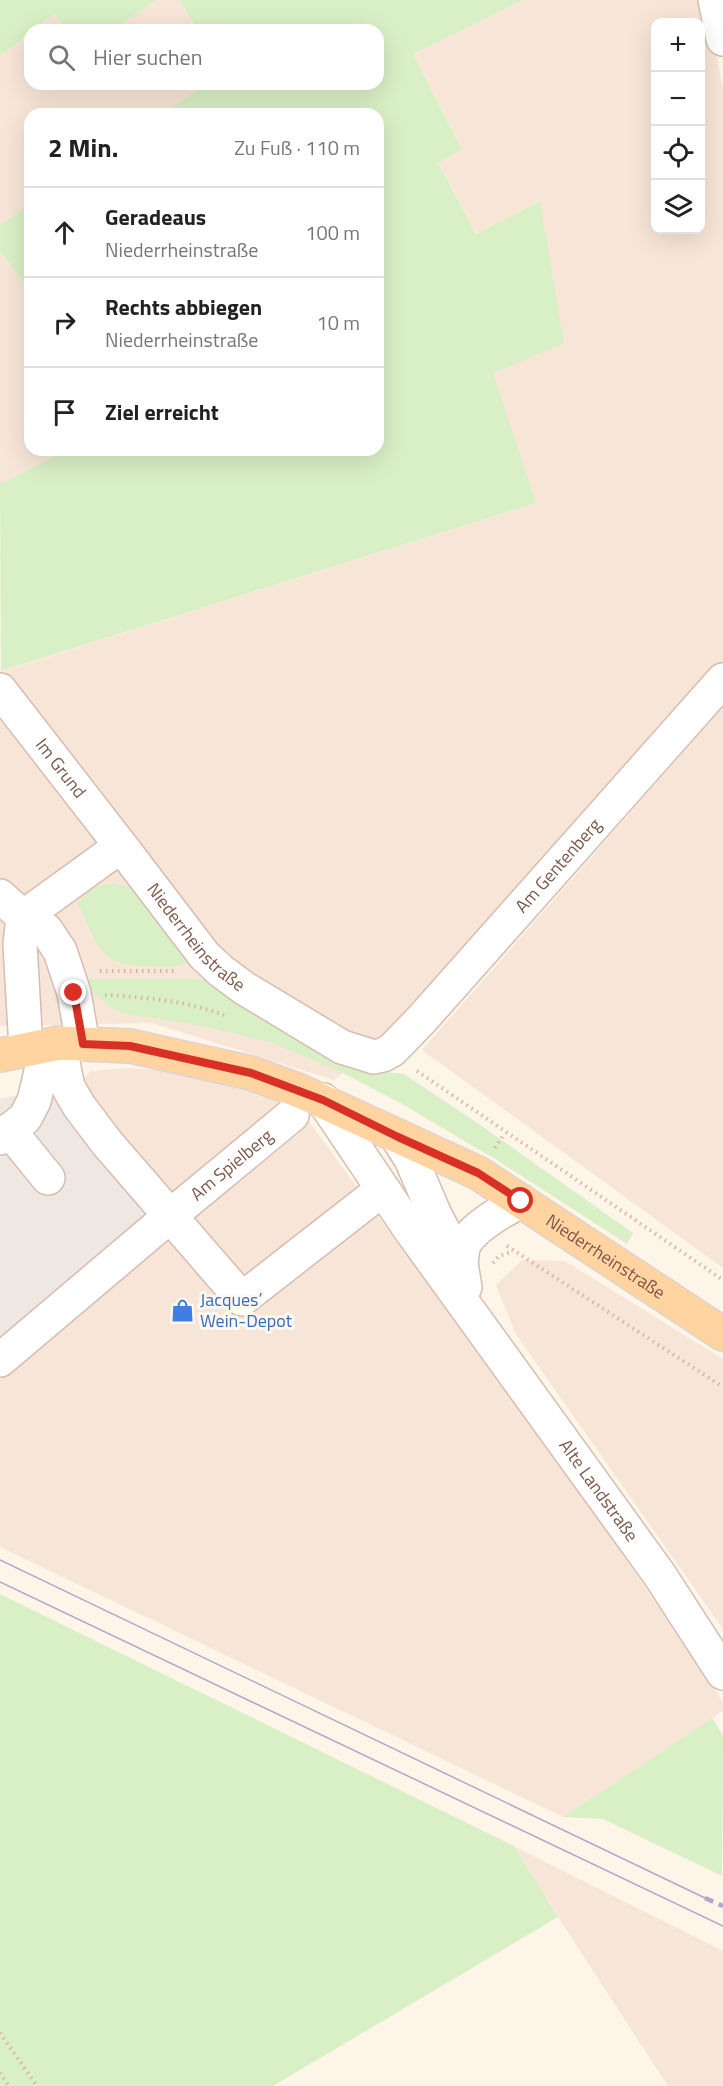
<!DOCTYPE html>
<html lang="de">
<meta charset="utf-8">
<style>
:root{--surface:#fff;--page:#f2f2f2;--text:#222;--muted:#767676;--line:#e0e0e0}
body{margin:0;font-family:"Titillium Web",sans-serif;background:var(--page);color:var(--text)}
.controls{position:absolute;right:18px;top:18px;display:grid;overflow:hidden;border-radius:12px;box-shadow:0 6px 24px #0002}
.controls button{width:54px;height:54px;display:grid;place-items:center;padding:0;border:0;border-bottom:2px solid var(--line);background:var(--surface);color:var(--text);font:30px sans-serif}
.stop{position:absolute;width:18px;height:18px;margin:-14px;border:4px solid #d93025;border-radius:50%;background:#fff}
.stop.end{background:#d93025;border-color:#fff;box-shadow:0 2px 6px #0008}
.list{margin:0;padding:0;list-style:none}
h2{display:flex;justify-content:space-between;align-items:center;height:78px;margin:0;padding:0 24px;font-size:26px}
h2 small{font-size:20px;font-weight:400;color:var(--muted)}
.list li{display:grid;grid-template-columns:39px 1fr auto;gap:18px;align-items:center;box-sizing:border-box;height:90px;padding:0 24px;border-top:2px solid var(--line)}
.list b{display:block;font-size:22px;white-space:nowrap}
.list p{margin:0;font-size:20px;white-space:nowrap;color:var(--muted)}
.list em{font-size:20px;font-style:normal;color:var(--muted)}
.icon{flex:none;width:33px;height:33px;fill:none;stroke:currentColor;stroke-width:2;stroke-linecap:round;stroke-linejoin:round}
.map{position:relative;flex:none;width:723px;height:2086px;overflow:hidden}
.search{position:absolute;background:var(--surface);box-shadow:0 6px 24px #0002;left:24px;top:24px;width:360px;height:66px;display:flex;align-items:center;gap:15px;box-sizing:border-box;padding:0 21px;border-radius:18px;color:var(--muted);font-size:22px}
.panel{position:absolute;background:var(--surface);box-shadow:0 6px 24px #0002;left:24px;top:108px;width:360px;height:348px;border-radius:18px}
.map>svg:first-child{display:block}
</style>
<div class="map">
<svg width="723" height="2086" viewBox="0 0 723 2086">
<rect width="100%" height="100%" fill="#fef5e9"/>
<path fill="#f7e6d7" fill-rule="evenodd" d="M156,0H180L197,30H114Z
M523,0H707L723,90V661L413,1015L334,1080L152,1023L0,1026V672L536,503L492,372L539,201L476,234L438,163L462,150L413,54ZM656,22H700V230H656Z
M54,14L65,30H33Z
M30,33V84H206L162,114H30V204L0,225V56Z
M0,251L30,291V450H66L0,484Z
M723,707V1268L422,1050Z
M131,1068L177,1071L242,1085L275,1096L289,1106L172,1208L77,1088L90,1071Z
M300,1109L598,1518L723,1702V1711L563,1817L0,1547V1365Z
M522,1260L565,1261L723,1359V1629L515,1333L496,1285Z
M514,1846L723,1951V2086H668L558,1917Z"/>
<path fill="#efe7e2" d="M49,1088L165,1216L0,1357V1099Z"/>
<path fill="#d9efc5" d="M0,0H156L114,30H65L54,14L33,30H30V33L0,56Z
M180,0H523L413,54L462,150L438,163L476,234L540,201L564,343L493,373L536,503L1,671L0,484L66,450H378V114H162L206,84H378V30H197Z
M30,204V291L0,251V225Z
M114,883L135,888L190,956L188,962C177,968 164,966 151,966C97,967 100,945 77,903L93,888Z
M86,979H185L206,980L220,985L293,1031L329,1060L366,1070L404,1074L479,1124L633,1233L627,1244L500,1162L402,1104L337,1070L270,1042L198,1025L126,1014L110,1007L91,990Z
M0,1594L514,1846L558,1917L273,2086H0Z
M712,1718L723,1735L722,1876L603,1819L563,1817Z"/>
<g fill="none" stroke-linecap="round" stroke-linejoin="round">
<defs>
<g id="minor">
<path d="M715,0L723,39"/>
<path id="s1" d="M0,690L121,846"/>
<path d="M0,896L23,917L46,930L60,951L74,993L83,1044"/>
<path d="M59,1043L68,1087L79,1106L107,1143L242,1299L383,1189"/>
<path id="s2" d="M26,1049L20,944L23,917L121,846L204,955L221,971L244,988L342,1047L374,1057L383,1055L392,1050L422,1019L723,680"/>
<path id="s3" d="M323,1100L409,1228L659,1574L723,1673"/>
<path d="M9,1130L48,1178"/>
<path d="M397,1137L411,1159L435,1215L461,1264L465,1287"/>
<path d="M0,1138L25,1118L34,1101L47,1046"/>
<path d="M461,1264C462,1258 462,1250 464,1245C473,1227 504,1210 521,1201"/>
<path id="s4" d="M0,1360L170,1216L292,1115"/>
</g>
<g id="major">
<path id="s5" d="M0,1055L59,1043L130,1046L251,1073L300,1091L478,1173L723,1334"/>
</g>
</defs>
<use href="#minor" stroke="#d5bdb0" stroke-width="36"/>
<use href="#major" stroke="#ddd3d0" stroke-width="36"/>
<path stroke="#ddb3a0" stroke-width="4" stroke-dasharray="1.5 4.5" stroke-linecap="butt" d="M100,971H176
M105,995C145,997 186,1001 224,1015
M417,1071L723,1280
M495,1148L505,1133
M507,1246L723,1387
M493,1263L499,1256L513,1251
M0,2033L37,2086
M0,2073L9,2086"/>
<use href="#minor" stroke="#fff" stroke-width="33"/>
<use href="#major" stroke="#ffd4a0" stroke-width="33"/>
<path stroke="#b6a4cb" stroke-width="1.5" d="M0,1560L705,1898
M0,1582L723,1926"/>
<path stroke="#b6a4cb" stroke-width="4.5" stroke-dasharray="9 6" stroke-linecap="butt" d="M705,1898L723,1906"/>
</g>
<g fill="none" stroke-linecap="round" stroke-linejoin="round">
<path stroke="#d93025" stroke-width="8" d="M74,993L83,1044L130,1046L251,1073L323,1100L398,1137L478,1173L521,1201"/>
</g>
<defs>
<symbol id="shop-bare" viewBox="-9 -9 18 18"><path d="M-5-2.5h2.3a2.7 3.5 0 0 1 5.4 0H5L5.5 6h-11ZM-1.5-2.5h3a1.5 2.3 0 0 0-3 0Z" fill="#3f7fe0" stroke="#fff9f2" stroke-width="2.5" paint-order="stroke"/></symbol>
</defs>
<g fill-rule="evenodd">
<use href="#shop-bare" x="166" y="1294" width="33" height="33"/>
</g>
<g text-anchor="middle" stroke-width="6" stroke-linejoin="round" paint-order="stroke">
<g font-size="18" fill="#7d5749" stroke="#fff9f2">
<text dy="6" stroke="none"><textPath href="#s1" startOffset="99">Im Grund</textPath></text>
<text dy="6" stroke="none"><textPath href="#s2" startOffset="858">Am Gentenberg</textPath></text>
<text dy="6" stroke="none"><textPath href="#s2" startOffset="372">Niederrheinstraße</textPath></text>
<text dy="6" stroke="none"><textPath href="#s4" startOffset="303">Am Spielberg</textPath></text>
<text dy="6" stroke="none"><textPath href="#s5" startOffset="656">Niederrheinstraße</textPath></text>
<text dy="6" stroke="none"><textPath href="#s3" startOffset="478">Alte Landstraße</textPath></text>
</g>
<g font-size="18" fill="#366cbe" stroke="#fff9f2" text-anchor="start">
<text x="200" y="1306">Jacques’<tspan x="200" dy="21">Wein-Depot</tspan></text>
</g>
</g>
</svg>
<div class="controls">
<button>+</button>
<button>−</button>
<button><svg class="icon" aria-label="locate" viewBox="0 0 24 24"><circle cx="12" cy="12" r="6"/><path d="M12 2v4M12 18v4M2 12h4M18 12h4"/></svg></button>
<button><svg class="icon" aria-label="layers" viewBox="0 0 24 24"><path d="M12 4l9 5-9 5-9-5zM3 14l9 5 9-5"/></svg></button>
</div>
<div class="stop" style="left:521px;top:1201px"></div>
<div class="stop end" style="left:74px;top:993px"></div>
<div class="search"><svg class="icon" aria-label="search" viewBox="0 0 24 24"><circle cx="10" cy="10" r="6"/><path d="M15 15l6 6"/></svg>Hier suchen</div>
<section class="panel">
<h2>2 Min.<small>Zu Fuß · 110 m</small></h2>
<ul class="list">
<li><svg class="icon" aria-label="ahead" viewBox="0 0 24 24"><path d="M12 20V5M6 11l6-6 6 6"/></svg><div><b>Geradeaus</b><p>Niederrheinstraße</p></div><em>100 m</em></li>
<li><svg class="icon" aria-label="right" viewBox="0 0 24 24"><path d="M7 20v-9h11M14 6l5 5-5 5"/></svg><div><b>Rechts abbiegen</b><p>Niederrheinstraße</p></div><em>10 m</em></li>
<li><svg class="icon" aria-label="arrive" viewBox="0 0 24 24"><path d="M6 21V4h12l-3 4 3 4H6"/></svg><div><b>Ziel erreicht</b></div></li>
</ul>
</section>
</div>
